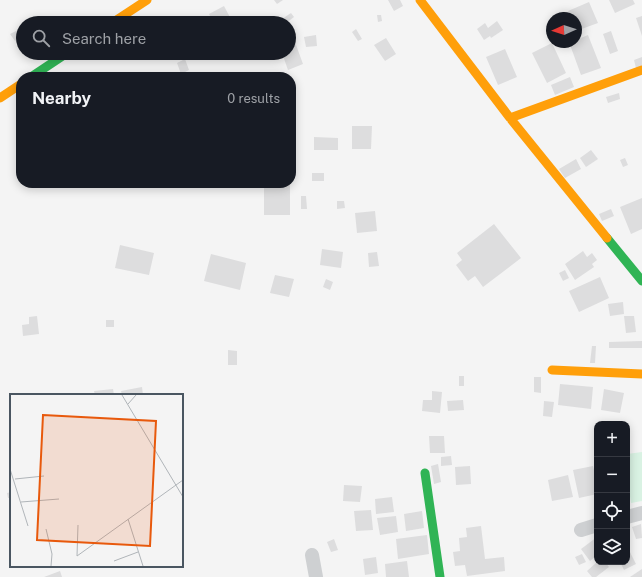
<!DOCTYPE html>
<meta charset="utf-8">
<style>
:root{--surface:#171b24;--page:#242831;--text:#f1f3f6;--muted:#9ea1a6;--line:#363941}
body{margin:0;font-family:"Public Sans",sans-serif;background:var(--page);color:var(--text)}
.controls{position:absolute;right:12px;bottom:12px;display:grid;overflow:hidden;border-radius:8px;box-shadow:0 2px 10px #0003}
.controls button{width:36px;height:36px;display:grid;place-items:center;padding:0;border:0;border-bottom:1px solid var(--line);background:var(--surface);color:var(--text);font:20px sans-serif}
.compass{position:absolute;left:546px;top:12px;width:36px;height:36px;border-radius:50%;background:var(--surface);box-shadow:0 2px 10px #0003;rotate:267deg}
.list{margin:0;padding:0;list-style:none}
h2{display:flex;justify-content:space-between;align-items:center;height:52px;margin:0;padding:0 16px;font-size:17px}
h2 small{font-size:13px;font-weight:400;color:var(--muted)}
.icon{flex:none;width:22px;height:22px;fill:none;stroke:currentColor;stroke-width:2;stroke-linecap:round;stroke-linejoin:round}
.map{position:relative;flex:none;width:642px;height:577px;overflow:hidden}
.search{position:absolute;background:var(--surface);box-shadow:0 2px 10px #0003;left:16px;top:16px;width:280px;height:44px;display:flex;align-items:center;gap:10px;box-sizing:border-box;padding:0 14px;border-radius:22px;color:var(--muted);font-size:15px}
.panel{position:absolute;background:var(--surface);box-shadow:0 2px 10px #0003;left:16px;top:72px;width:280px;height:116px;border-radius:16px}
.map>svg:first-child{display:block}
</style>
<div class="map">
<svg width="642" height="577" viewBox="0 0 642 577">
<rect width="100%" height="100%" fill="#f4f4f4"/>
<path fill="#d9f2e3" d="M642,452V501L631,503L627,477V454Z"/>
<path fill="#ddddde" d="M274,0H283L277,4Z
M388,0H400L403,6L394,11Z
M609,0H633L635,4L615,13Z
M589,2L598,23L576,31V18H564L570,15L568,11Z
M224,6L233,23H214L209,14Z
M291,13L294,17L286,23H280L279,21Z
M377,15H381L382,21L378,22Z
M642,16V36L636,18Z
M497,21L503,30L491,38L490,36L484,40L477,29L485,23L488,28Z
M356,29L362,39L358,41L352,32Z
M18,30L22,36L15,41L10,34Z
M611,31L618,51L610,54L603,34Z
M316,35L317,46L306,47L304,37Z
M588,35L601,68L581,75L569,42H576V40Z
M386,38L396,54L385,61L374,45Z
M295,42L303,64L288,70L282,53H289V44Z
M552,43L566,73L547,83L532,53Z
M505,49L517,77L498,85L486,57Z
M642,57V66L636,68L634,60Z
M185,59L189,70L181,74L177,63Z
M570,77L574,87L555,95L551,85Z
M619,93L620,99L608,103L606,97Z
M352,126H372L371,149H352Z
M314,137L338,138V150H314Z
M591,150L598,159L586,167L580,158Z
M625,158L628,165L623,167L620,160Z
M576,159L581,169L565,178L559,169Z
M312,173H324V181H312Z
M264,183H290V215H264Z
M301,196H306L307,209H301Z
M642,198V229L631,234L620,207Z
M337,201H344L345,208L337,209Z
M611,209L614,216L602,221L599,214Z
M375,211L377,231L357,233L355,213Z
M494,224L521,258L483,287L475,276L468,281L456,265L462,260L457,253Z
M120,245L154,253L149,275L115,268Z
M322,249L343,252L341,268L320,265Z
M583,251L587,257L592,253L597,260L592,264L594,267L575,280L565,264Z
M377,252L379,266L369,267L368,253Z
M211,254L246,263L240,290L204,281Z
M565,270L569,278L563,281L559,273Z
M275,275L294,279L289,297L270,293Z
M600,277L609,298L579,312L569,291Z
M326,279L333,282L330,290L323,287Z
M623,302L624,314L610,316L608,304Z
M37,316L39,334L23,336L22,325L29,324V317Z
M624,316H634L636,332L626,333Z
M106,320H114V327H106Z
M642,341V348H609V342Z
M592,346H596L595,363H590Z
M228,350L237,351V365H228Z
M459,376H464V386H459Z
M534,377H541V393L534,392Z
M560,384L593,387L591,409L558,405Z
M142,387L143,395H122L121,391Z
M113,389L114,395H95L94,391Z
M604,389L624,393L620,413L601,410Z
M432,391L442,392L440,413L422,411L423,400H432Z
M463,400L464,410L448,411L447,401Z
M544,401L554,402L552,417L543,416Z
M429,436H444L445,453H430Z
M451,456L452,465L441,466V457Z
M438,464L441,482L434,484L431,466Z
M470,466L471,484L456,485L455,467Z
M593,466L597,482V494L579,498L573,470Z
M568,475L573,497L552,501L548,480Z
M344,485L362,486L360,502L343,501Z
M11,492V498H8L7,493Z
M392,497L394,512L376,514L375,499Z
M371,510L373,530L356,531L354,511Z
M422,511L424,528L406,531L404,514Z
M396,516L398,532L380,535L377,518Z
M641,524L642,538L636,539L632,527Z
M481,526L485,559L504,557L505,571L467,576L465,565L455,566L453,552L460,551L459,538L467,537L466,528Z
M427,535L429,554L398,559L396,539Z
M597,537V555L590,561L581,549Z
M334,539L338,550L331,552L327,542Z
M627,546L636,564L624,570L620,562H627Z
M582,554L586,562L579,565L575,557Z
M376,557L378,573L365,575L363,559Z
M407,561L409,577H386L385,564Z
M597,562H605L609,567L596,577H592L587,571Z
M642,569V577H630Z
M60,571L62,577H44Z"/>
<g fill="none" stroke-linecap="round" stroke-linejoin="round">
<path stroke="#ced0d2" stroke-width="14" d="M627,517L642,513
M581,530L597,525
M312,555L316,577"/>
<path stroke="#30b455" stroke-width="9" d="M31,77L67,53
M607,238L642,281
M425,473L440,577"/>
<path stroke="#ff9f0a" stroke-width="9" d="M420,0L510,118L607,238
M112,23L147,0
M0,98L21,84
M510,118L642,70
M552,370L642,374"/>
</g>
<g transform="translate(10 394)">
<rect width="173" height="173" fill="#f4f4f4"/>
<path fill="none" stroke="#b0b5b9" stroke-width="1" d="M112,1L173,103M118,10L126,1M0,75L18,132M5,85L34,82M11,108L49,105M118,125L133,172M68,131L67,162L173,86M36,135L42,160L41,172M104,167L128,158"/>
<path fill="#e8590c" fill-opacity="0.15" stroke="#e8590c" stroke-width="2" d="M33,21L146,27L140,152L27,146Z"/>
<rect width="173" height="173" fill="none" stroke="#4a5661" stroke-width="2"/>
</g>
</svg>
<div class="controls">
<button>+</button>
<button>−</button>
<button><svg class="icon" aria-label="locate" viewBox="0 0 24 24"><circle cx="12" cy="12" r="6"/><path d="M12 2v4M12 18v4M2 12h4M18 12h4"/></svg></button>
<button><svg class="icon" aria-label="layers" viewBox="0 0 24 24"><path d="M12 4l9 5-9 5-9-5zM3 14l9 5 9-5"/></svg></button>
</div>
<svg class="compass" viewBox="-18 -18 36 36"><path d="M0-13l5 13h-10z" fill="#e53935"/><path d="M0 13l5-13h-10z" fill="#9ea1a6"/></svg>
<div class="search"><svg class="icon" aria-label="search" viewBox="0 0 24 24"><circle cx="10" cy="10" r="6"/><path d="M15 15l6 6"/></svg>Search here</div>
<section class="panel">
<h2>Nearby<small>0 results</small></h2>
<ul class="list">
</ul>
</section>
</div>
